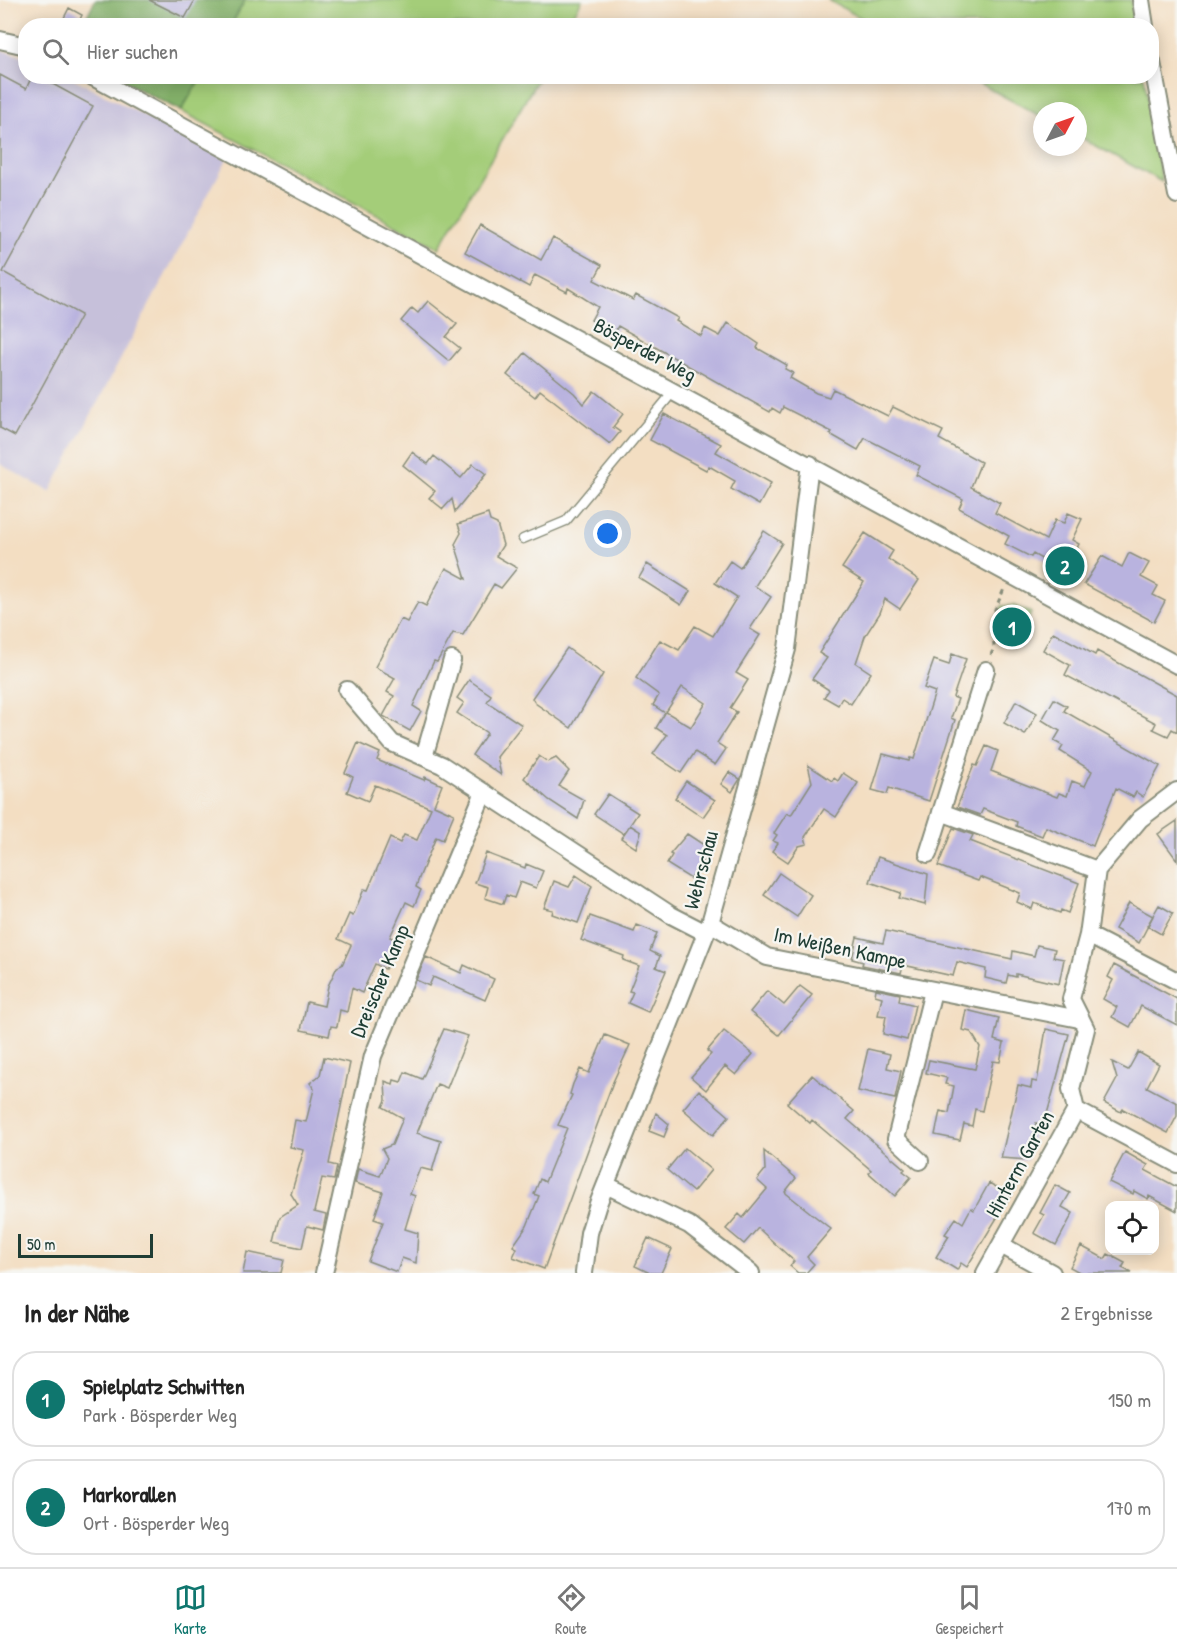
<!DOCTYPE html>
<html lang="de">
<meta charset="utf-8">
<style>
:root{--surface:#fff;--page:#f6f6f6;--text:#222;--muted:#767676;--line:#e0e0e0;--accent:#0f766e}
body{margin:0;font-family:"Patrick Hand",sans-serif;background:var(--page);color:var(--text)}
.controls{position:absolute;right:18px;bottom:18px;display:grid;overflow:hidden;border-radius:12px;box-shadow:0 3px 15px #0003}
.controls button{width:54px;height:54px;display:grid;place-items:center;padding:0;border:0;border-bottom:2px solid var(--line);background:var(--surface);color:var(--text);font:30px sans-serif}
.compass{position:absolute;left:1033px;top:102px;width:54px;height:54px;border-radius:50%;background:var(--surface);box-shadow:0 3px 15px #0003;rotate:49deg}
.scale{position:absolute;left:18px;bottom:15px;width:135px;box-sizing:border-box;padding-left:6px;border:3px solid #1f3d34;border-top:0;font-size:16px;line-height:21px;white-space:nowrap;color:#1f3d34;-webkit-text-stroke:4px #f6f6f2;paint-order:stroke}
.you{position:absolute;left:608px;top:534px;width:21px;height:21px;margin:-15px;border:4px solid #fff;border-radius:50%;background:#1a73e8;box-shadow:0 0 0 9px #1a73e833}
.badge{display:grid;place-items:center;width:39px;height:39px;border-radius:50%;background:var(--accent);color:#fff;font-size:20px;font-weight:700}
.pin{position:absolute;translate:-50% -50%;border:3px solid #fff;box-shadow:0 2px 6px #0006}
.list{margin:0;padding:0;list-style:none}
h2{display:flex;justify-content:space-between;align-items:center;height:78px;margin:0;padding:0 24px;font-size:26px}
h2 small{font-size:20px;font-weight:400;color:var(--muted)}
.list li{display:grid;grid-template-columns:39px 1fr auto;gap:18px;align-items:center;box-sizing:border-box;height:96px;margin:0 12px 12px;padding:0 12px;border:2px solid var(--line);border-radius:24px}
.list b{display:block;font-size:22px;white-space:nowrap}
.list p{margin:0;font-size:20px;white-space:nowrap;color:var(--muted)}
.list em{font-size:20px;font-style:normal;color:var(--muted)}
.icon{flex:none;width:33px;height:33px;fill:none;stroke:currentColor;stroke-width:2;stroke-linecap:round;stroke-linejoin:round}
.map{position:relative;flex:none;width:1177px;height:1273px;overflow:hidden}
.search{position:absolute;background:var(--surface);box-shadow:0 3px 15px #0003;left:18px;right:18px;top:18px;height:66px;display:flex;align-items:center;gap:15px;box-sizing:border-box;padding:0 21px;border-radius:24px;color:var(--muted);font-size:22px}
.sheet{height:294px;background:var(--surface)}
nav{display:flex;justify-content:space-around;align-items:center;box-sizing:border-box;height:84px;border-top:2px solid var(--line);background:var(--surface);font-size:16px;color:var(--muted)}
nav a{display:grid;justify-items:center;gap:3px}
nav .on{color:var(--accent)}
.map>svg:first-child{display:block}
</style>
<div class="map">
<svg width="1177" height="1273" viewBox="0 0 1177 1273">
<rect width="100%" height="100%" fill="#f6f6f2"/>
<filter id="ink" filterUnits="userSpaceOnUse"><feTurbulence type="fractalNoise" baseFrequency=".0167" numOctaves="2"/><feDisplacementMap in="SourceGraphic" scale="12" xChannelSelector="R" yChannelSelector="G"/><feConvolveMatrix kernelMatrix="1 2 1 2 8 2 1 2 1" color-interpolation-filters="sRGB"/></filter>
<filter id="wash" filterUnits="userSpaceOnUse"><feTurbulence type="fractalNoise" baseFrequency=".008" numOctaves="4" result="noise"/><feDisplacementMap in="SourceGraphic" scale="24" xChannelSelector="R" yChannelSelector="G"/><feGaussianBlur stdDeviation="1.35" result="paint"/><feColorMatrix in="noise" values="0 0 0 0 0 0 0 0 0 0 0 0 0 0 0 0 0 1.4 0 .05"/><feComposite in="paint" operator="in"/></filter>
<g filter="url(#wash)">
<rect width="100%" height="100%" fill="#f3dec2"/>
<path fill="#c6c0da" d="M0,50L25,57L26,76L70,77L227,159L50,492L0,464Z"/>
<path fill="#a4cd79" stroke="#628556" stroke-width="1.5" d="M245,0H582L568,25L231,26Z
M828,0H1131L1136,25H874Z
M201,77V76L539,77L439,248L181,111Z
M968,77H1144L1162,182L1078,136V111H1042V117Z
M1002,606H1014L1031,613L1019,641L999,637L998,617Z"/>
<path fill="#83b069" stroke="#51764e" stroke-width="1.5" d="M95,0H245L231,25L82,26Z
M115,77H201L181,111Z"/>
<g id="blocks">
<path fill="#b9b3df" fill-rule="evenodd" d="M149,0H195L185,18Z
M69,8L82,15L77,26H60Z
M0,75L26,89L32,76H38L93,106L3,272L81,315L15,436L0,428Z
M480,225L541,260L553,238L602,265L594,280L633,300L636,295L678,318L676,321L701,336L705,328L720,336L728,323L759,344L757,348L787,365L785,369L793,373L790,378L816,393L829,397L833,389L888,416L893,407L943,431L939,439L981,462L971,487L1000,503L995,513L1046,540L1055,520L1064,523L1068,513L1082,519L1072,540L1079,544L1064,572L1033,554L1031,557L1005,544L1009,536L959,508L963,499L916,475L920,466L865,438L858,450L830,434L832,432L783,407L780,413L772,408L770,412L618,326L614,333L591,320L598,307L568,288L567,292L535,275L529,287L465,252Z
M428,301L457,324L446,337L460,348L449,361L401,321L412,308L418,313Z
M525,353L574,393L584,404L594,391L623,414L613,427L620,432L610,444L540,390L535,397L507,375Z
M664,414L721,444L716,452L771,483L759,505L731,489L735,481L709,466L706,470L650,440Z
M412,452L428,464L434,456L461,478L473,464L486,474L455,512L452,499L443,509L429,498L435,491L403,465Z
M488,514L490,521L497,524L503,545L496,556L517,568L501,588L494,584L463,635L453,633L437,662L434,661L413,706L421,711L410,731L383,716L394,696L387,692L395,678L375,667L401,619L407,622L418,602L426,606L446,568L466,579L455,544L461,533L458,524Z
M764,531L782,543L755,586L771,597L750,629L760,635L736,673L748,680L730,708L737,712L717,743L726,749L715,765L695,752L681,773L653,754L667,735L656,728L665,713L653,705L659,695L636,678L660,640L679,650L695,626L713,636L737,597L715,583L730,561L740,568ZM682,687L706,703L691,727L666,712Z
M865,533L893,551L888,559L919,580L900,609L885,599L880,613L865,636L856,663L871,673L851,704L842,698L838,705L824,697L829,690L812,679L827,658L819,653L864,582L842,568Z
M1129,553L1149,563L1141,577L1158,586L1153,595L1165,601L1154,622L1084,584L1102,556L1122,567Z
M647,564L690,591L681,605L639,578Z
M1053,632L1095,655L1097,651L1177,695V732L1172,729L1168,736L1153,729L1156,723L1065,675L1070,665L1043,650Z
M567,648L603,674L571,728L535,703L532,698Z
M952,654L966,659L953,697L958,699L951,718L955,720L929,801L889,788L887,794L872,790L883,754L909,761L910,758L914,759L935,692L924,688L934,660L949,665Z
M469,680L491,695L487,702L522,725L497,757L501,775L472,755L487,733L457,713L464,703L457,698Z
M1054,699L1067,706L1064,711L1160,766L1143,797L1136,792L1133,797L1116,788L1093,846L1046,827L1042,836L1016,826L1017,822L983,809L980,815L957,807L974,765L977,766L986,746L998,751L991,771L1057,797L1059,793L1067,796L1072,781L1085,786L1092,771L1060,751L1063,746L1054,741L1060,731L1042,720Z
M1016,701L1037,713L1025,735L1004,723Z
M358,743L380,753L377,760L424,780L425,777L442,785L434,805L454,814L443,840L436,837L419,878L416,887L421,890L414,906L406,902L390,937L399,941L392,957L385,969L375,964L362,993L352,988L347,1012L340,1010L337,1027L331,1026L329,1036L301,1030L307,1002L324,1006L328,986L337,967L342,965L351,945L338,939L349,914L353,916L364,889L368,890L390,838L400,843L404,835L417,840L431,808L375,785L368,801L347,792L353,777L345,773Z
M539,756L548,762L556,758L569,771L559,786L584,800L578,819L549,800L524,778Z
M808,765L832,781L834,778L838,781L843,773L858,783L836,817L824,809L805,837L807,844L799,846L788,862L772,851L778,843L773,841L777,835L774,833L787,813L791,815L812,782Z
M729,772L740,779L732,792L721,784Z
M686,781L715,800L703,817L675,798Z
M608,794L638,813L624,834L594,814Z
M1177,821V860L1158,834Z
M630,825L641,832L636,848L621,838Z
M953,828L973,835L970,841L1079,883L1068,913L1061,910L1060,913L1034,903L1032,909L1017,902L1020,893L980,877L978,881L938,866Z
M687,834L710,849L691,879L667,864L672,855L670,854Z
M486,853L525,868L526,864L543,871L536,888L520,882L514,898L506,895L503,904L485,898L488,887L475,883Z
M878,857L928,874L925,905L899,898L901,893L870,882Z
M779,873L811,895L797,917L764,895Z
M576,875L592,886L578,923L552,914L553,910L544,908L554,881L569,887Z
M1129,903L1153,916L1139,943L1115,929Z
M1159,905L1173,913L1161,934L1147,926Z
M590,916L634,932L637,925L657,933L650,951L660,956L656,967L666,971L648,1012L628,1003L633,992L629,991L639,966L623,960L624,956L581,940Z
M886,931L1012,959L1013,951L1034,956L1037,945L1055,949L1053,957L1064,959L1059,984L1016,974V977L1008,975L1006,983L985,978L986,969L957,962L953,976L903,965L901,973L862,965L863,962L852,959L857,937L883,943Z
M426,957L461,973L464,965L494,979L485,1000L433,977L429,986L416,980Z
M1114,965L1177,999V1025L1141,1006L1130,1027L1112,1017L1117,1007L1103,999L1113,980L1108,977Z
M800,986L812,995L779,1035L750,1012L767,991L784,1005Z
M876,989L900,994L899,1001L915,1005L907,1040L883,1034L886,1016L878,1015L882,997L875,995Z
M966,1010L999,1018L994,1040L1004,1043L1000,1062L993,1061L982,1111L975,1109L972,1126L964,1124L960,1140L935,1135L940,1111L949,1113L954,1086L945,1084L947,1078L926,1073L929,1060L975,1069L980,1047L971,1032L962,1030Z
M444,1029L468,1036L447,1088L437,1084L417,1133L441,1141L432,1171L420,1168L410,1194L415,1196L405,1229L418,1233L416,1263L402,1258L397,1272L368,1261L383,1222L374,1219L383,1192L355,1183L358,1169L380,1176L387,1158L382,1149L392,1145L403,1118L383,1107L386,1100L385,1081L393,1084L394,1080L401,1082L405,1072L422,1079Z
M1046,1029L1069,1034L1044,1125L1036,1123L1027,1160L1001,1158L1018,1085L1031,1088L1032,1081L1037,1082Z
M724,1031L753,1054L736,1075L725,1066L706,1090L691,1077L711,1054L707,1051Z
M605,1035L630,1045L613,1082L544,1269L513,1257L517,1248L513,1246L527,1226L539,1196L534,1194L540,1179L545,1182L567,1128L558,1125L572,1095L570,1094L573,1084L580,1069L589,1073Z
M868,1049L890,1054L887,1068L901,1071L895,1099L858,1091Z
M1138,1052L1159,1064L1147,1087L1177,1103V1116L1168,1133L1123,1109L1121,1112L1104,1103L1117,1079L1112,1062L1128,1070Z
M324,1057L350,1063L329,1164L337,1166L334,1180L322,1178L314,1212L326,1215L323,1230L307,1226L302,1248L274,1242L280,1217L298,1205L291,1194L304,1150L290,1147L295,1120L306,1122L314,1089L310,1083L320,1075Z
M812,1075L854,1111L847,1119L905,1169L903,1171L911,1177L895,1196L869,1173L871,1170L812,1120L810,1123L787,1103Z
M699,1090L729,1116L713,1135L683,1109Z
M656,1113L669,1124L664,1137L649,1131Z
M685,1148L711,1170L693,1192L667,1170Z
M764,1151L796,1178L785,1192L787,1194L831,1229L807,1257L814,1264L806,1273H798L790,1266L794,1261L758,1228L744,1244L726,1229L739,1214L743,1218L767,1189L757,1180L765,1170Z
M1125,1152L1148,1165L1145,1170L1177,1187V1211L1149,1196L1148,1199L1134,1191L1133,1194L1109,1182Z
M989,1183L1011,1195L967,1267L961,1263L957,1270L936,1257L949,1236L945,1234L956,1218L963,1223L971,1208L974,1210Z
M1055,1185L1070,1193L1062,1207L1073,1213L1056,1245L1034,1233L1044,1215L1040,1213Z
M648,1238L672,1249L661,1273H650L635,1266Z
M1081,1246L1105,1259L1108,1254L1125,1263L1122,1268L1132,1273H1081L1070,1267Z
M247,1252L284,1260L281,1273H243Z"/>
</g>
</g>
<g filter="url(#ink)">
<use href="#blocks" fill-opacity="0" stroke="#898e7b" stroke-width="1.5"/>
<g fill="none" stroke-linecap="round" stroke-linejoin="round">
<defs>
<path id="service" d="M523,539L566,521L674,391"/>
<path id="minor" d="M1141,0L1145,26
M0,40L26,46
M1152,62L1177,195
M91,76L1177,665
M347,690L392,743L442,765L671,915L706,933
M424,757L452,660
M941,812L1097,870
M928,854L986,670
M710,923L767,957L1079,1019
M1088,935L1177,981
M1076,1110L1177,1164
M920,1161L896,1139L933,991
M606,1185L689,1225L751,1273
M1001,1245L1052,1273
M324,1273L373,1056L484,792
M584,1273L589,1233L598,1204L710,923L787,649L810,464
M985,1273L1076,1110L1071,1089L1086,1029L1071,999L1088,935L1097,870L1140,819L1177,791"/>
</defs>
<use href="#service" stroke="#898e7b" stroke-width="11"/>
<use href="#minor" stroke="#898e7b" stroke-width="20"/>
<path stroke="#898e7b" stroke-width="3" stroke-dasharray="4.5 4.5" stroke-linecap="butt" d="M991,655L994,647L993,614L1004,589"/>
<use href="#service" stroke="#fff" stroke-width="8"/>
<use href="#minor" stroke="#fff" stroke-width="16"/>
</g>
</g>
<g text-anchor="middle" stroke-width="4.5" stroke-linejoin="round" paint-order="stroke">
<g font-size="21" fill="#1f3d34" stroke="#f6f6f2">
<text transform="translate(645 350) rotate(28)" y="7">Bösperder Weg</text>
<text transform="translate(701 870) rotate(-75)" y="7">Wehrschau</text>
<text transform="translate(840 948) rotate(12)" y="7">Im Weißen Kampe</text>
<text transform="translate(380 981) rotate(-67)" y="7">Dreischer Kamp</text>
<text transform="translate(1020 1164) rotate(-61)" y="7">Hinterm Garten</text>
</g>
</g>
</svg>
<div class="controls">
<button><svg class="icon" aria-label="locate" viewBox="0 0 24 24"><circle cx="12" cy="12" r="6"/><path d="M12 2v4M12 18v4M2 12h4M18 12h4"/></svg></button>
</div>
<svg class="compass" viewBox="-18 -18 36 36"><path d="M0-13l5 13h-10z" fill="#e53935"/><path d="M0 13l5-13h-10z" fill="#767676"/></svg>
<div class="scale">50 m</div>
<div class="you"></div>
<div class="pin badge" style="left:1012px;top:627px">1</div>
<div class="pin badge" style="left:1065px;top:566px">2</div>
<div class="search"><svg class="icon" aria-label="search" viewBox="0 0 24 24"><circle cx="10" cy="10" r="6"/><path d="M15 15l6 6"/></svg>Hier suchen</div>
</div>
<section class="sheet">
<h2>In der Nähe<small>2 Ergebnisse</small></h2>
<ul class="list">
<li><span class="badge">1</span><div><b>Spielplatz Schwitten</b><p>Park · Bösperder Weg</p></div><em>150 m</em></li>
<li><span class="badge">2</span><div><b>Markorallen</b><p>Ort · Bösperder Weg</p></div><em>170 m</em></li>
</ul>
</section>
<nav>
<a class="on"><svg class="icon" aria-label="map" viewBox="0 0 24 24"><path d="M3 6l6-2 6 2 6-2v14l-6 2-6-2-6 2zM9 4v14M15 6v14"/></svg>Karte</a>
<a><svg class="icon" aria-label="directions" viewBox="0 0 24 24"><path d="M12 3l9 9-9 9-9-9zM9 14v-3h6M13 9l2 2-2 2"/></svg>Route</a>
<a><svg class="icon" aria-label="saved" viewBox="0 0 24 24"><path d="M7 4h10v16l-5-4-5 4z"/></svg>Gespeichert</a>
</nav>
